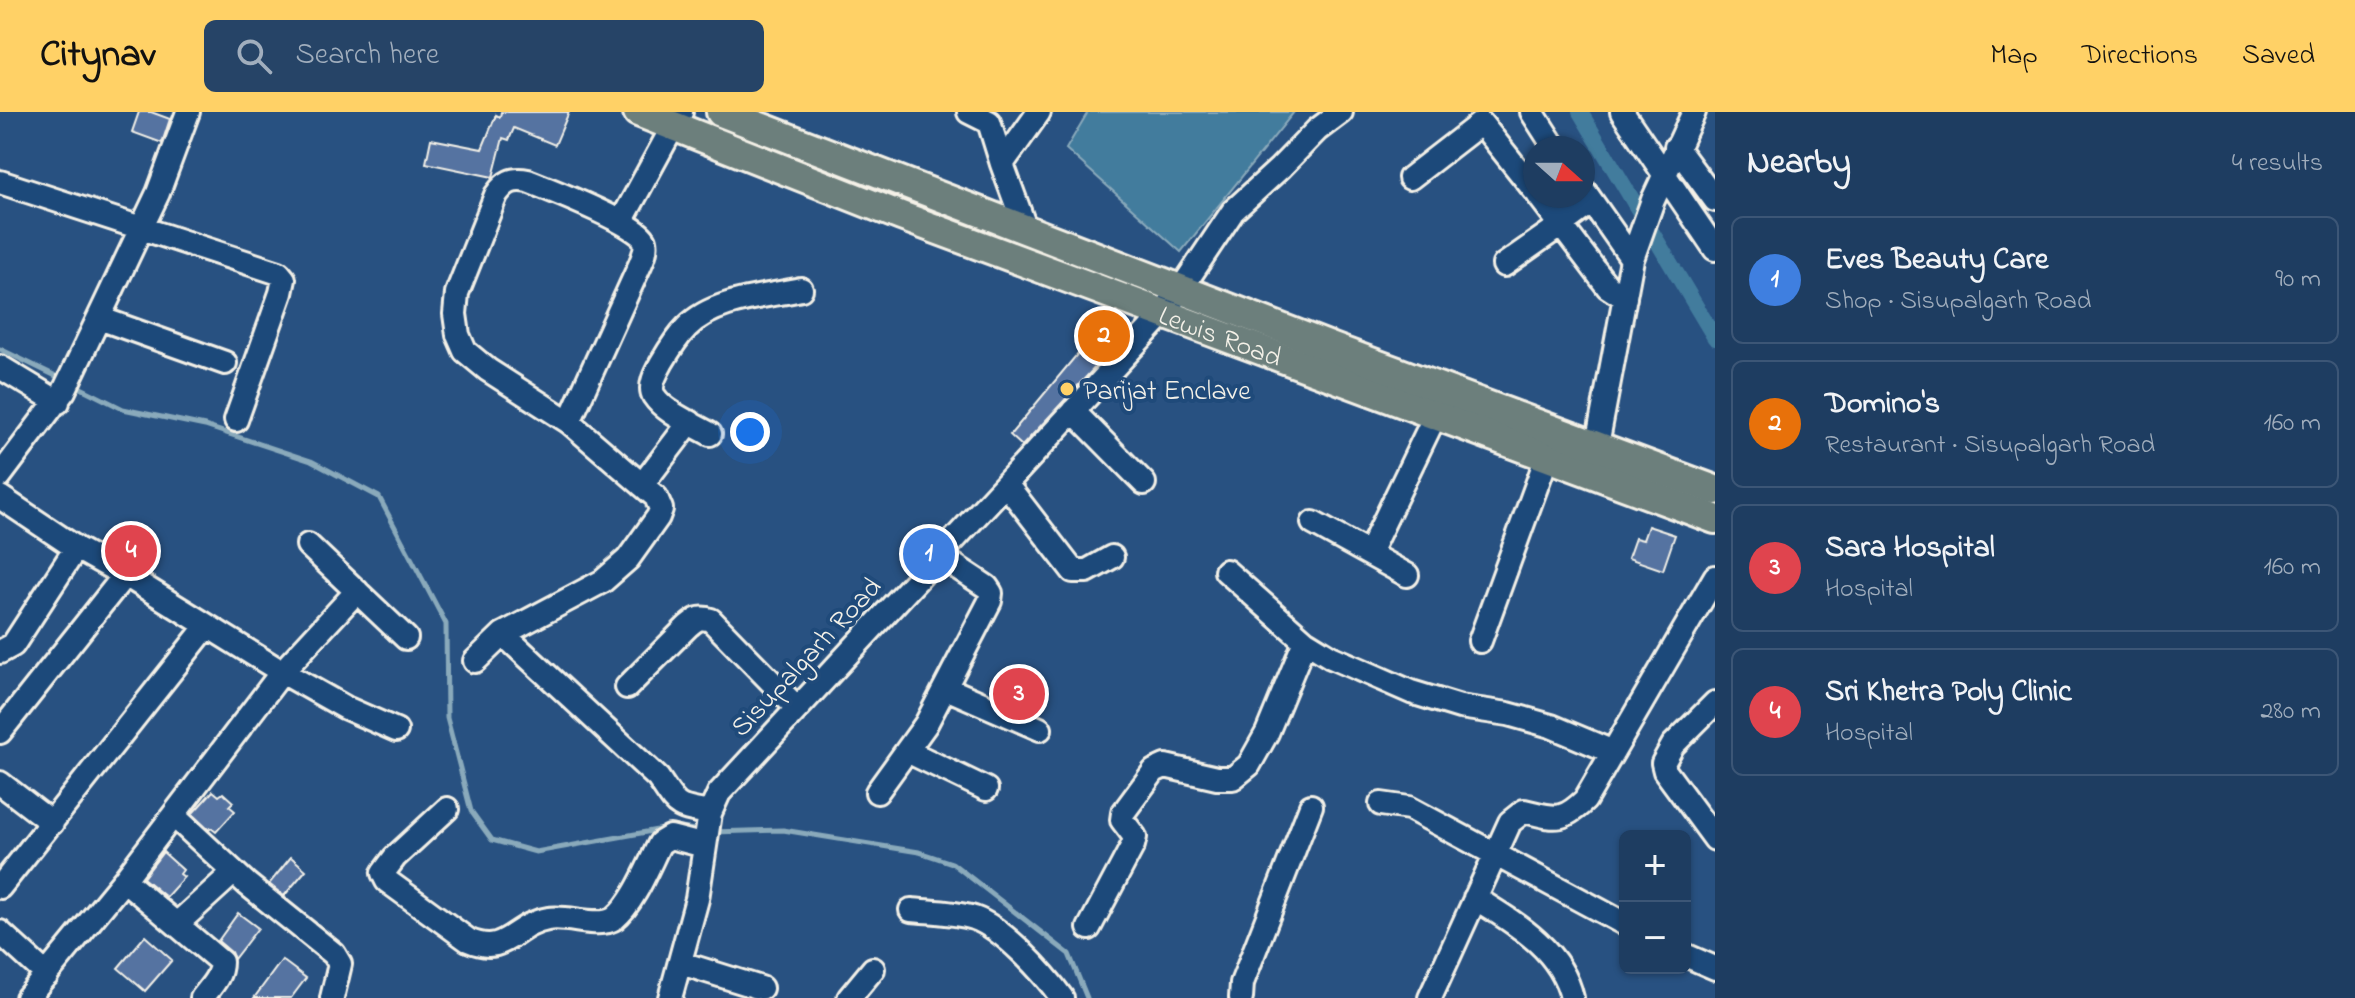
<!DOCTYPE html>
<meta charset="utf-8">
<style>
:root{--surface:#1e3d61;--page:#264467;--text:#f1f3f6;--muted:#a1aebd;--line:#3c5676;--accent:#ffd166}
body{margin:0;font-family:"Indie Flower",sans-serif;background:var(--page);color:var(--text)}
.controls{position:absolute;right:24px;bottom:24px;display:grid;overflow:hidden;border-radius:12px;box-shadow:0 2px 6px #0004}
.controls button{width:72px;height:72px;display:grid;place-items:center;padding:0;border:0;border-bottom:2px solid var(--line);background:var(--surface);color:var(--text);font:40px sans-serif}
.compass{position:absolute;left:1523px;top:24px;width:72px;height:72px;border-radius:50%;background:var(--surface);box-shadow:0 2px 6px #0004;rotate:111deg}
.you{position:absolute;left:750px;top:320px;width:28px;height:28px;margin:-20px;border:6px solid #fff;border-radius:50%;background:#1a73e8;box-shadow:0 0 0 12px #1a73e833}
.badge{display:grid;place-items:center;width:52px;height:52px;border-radius:50%;background:var(--accent);color:#fff;font-size:26px;font-weight:700}
.pin{position:absolute;translate:-50% -50%;border:4px solid #fff;box-shadow:0 2px 8px #0006}
.list{margin:0;padding:0;list-style:none}
h2{display:flex;justify-content:space-between;align-items:center;height:104px;margin:0;padding:0 32px;font-size:34px}
h2 small{font-size:26px;font-weight:400;color:var(--muted)}
.list li{display:grid;grid-template-columns:52px 1fr auto;gap:24px;align-items:center;box-sizing:border-box;height:128px;margin:0 16px 16px;padding:0 16px;border:2px solid var(--line);border-radius:12px}
.list b{display:block;font-size:30px;white-space:nowrap}
.list p{margin:0;font-size:26px;white-space:nowrap;color:var(--muted)}
.list em{font-size:26px;font-style:normal;color:var(--muted)}
.icon{flex:none;width:44px;height:44px;fill:none;stroke:currentColor;stroke-width:2;stroke-linecap:round;stroke-linejoin:round}
.map{position:relative;flex:none;width:1715px;height:886px;overflow:hidden}
header{display:flex;align-items:center;gap:48px;box-sizing:border-box;height:112px;padding:0 40px;background:var(--accent);color:#111}
header strong{font-size:38px}
nav{display:flex;gap:44px;margin-inline-start:auto;font-size:28px}
.search{width:560px;height:72px;background:var(--page);display:flex;align-items:center;gap:20px;box-sizing:border-box;padding:0 28px;border-radius:12px;color:var(--muted);font-size:30px}
main{display:flex}
aside{flex:1;background:var(--surface)}
.map>svg:first-child{display:block}
</style>
<header>
<strong>Citynav</strong>
<div class="search"><svg class="icon" aria-label="search" viewBox="0 0 24 24"><circle cx="10" cy="10" r="6"/><path d="M15 15l6 6"/></svg>Search here</div>
<nav><a>Map</a><a>Directions</a><a>Saved</a></nav>
</header>
<main>
<div class="map">
<svg width="1715" height="886" viewBox="0 0 1715 886">
<rect width="100%" height="100%" fill="#285181"/>
<filter id="ink" filterUnits="userSpaceOnUse"><feTurbulence type="fractalNoise" baseFrequency=".0125" numOctaves="2"/><feDisplacementMap in="SourceGraphic" scale="16" xChannelSelector="R" yChannelSelector="G"/><feConvolveMatrix kernelMatrix="1 2 1 2 8 2 1 2 1" color-interpolation-filters="sRGB"/></filter>
<g filter="url(#ink)">
<path fill="#437b9d" stroke="#8aaabb" stroke-width="2" d="M1088,0H1294L1181,140L1066,37Z"/>
<g fill="none" stroke-linecap="round" stroke-linejoin="round">
<path stroke="#8aaabb" stroke-width="5" d="M0,237L62,267
M75,273L123,297L205,314L311,349L379,385L446,512L447,606L471,699L492,728L536,740L674,715L702,719
M712,720L783,718L919,740L952,751L1069,842L1087,886"/>
<path stroke="#437b9d" stroke-width="16" d="M1580,0L1715,226"/>
</g>
<path fill="#5573a1" stroke="#f4f1e8" stroke-width="2" d="M139,0H151L170,7L162,31L132,20Z
M501,0H569L555,33L514,16L509,28L503,26L493,65L426,51L431,27L482,37L496,3L500,5Z
M1109,204L1126,222L1022,334L1010,323Z
M1648,414L1675,423L1663,458L1628,446L1635,426L1643,428Z
M116,415L142,437L131,451L101,433Z
M1003,564L1035,579L1027,596L995,582Z
M213,679L219,684L223,681L233,690L229,694L235,699L216,720L211,716L209,718L192,702Z
M163,740L183,758L180,762L184,765L166,785L143,766Z
M291,745L306,758L284,784L269,772Z
M238,801L258,816L234,847L231,840L218,829Z
M145,824L172,848L145,879L118,856Z
M282,848L306,866L291,886H254Z"/>
<g fill="none" stroke-linecap="round" stroke-linejoin="round">
<defs>
<path id="minor" d="M969,0L989,10L1002,52
M1532,0L1555,36
M1622,0L1715,137
M1676,35L1715,88
M1410,66L1481,11L1535,79
M0,70L279,161L284,167L281,181L236,308
M1583,77L1632,147
M1539,84L1561,113L1592,90
M621,110L681,0
M1026,118L1002,52L1039,0
M1504,153L1561,113L1608,175L1625,186
M99,206L225,251
M0,255L58,290
M1073,299L1144,371
M710,322C693,312 665,301 654,284C648,274 657,259 662,250C669,238 677,225 687,215C714,187 765,185 801,177
M1597,333L1632,147L1653,88L1694,0
M0,364L64,279L158,81L188,0
M1006,372L1073,459H1087L1112,445
M642,373L690,310
M0,385L76,436L135,469L282,560L346,596L396,618
M1313,411L1407,463
M308,433L406,526
M1369,441L1435,304
M1226,459L1305,529L1331,545L1411,580L1460,595L1508,602L1551,614L1613,640
M503,522L658,666C678,695 673,695 710,701
M1480,529L1547,345
M0,540L13,533L76,436
M475,549L503,522L603,469L628,447L658,405L661,397L656,385L569,310L488,258L465,239L458,223L455,202L457,181L496,83C505,70 512,66 528,69C548,77 641,113 645,129C647,137 643,146 640,153L569,310
M627,575L687,515C695,508 699,504 711,508L796,595
M946,576L1040,617
M1715,591L1673,633L1663,651L1665,659L1715,727
M0,620L124,464
M907,639L986,677
M0,671L52,711
M877,680L926,612L990,489L991,481L987,475L940,444
M1381,692L1409,696L1625,812
M447,697L395,745L383,761L387,769L468,828C507,845 512,813 548,807C568,803 599,817 615,806C634,791 649,752 660,731L670,725L705,734
M174,704L247,772L334,842L340,852L332,886
M124,768L221,850C221,865 211,874 202,886
M0,775L207,514
M1475,786C1515,811 1561,837 1572,886
M911,798C931,800 954,800 974,806C1003,816 1044,861 1062,886
M177,812L234,760
M1089,816L1133,733L1135,725L1122,708L1123,701L1154,659L1165,654L1217,666H1233L1249,653L1267,621L1305,529
M0,820L47,863
M1685,843L1715,856
M681,851L761,876
M27,886L124,768L282,560L357,479
M670,886L697,787L710,701L719,681L1156,210L1181,177L1233,99L1280,56L1317,18L1341,0
M849,886L873,857
M1241,886L1242,871L1311,694
M1430,886L1510,710L1524,699C1555,706 1561,711 1585,688L1715,465"/>
<g id="major">
<path id="s1" d="M638,0L901,104L1715,407"/>
<path d="M721,0L1333,236L1715,378"/>
</g>
</defs>
<use href="#minor" stroke="#f4f1e8" stroke-width="28"/>
<use href="#major" stroke="#f4f1e8" stroke-width="34"/>
<use href="#minor" stroke="#1f4a7a" stroke-width="22"/>
<use href="#major" stroke="#6c7f7c" stroke-width="28"/>
</g>
</g>
<circle fill="#ffd166" stroke="#1f4a7a" stroke-width="3" cx="1067" cy="277" r="8"/>
<g text-anchor="middle" stroke-width="8" stroke-linejoin="round" paint-order="stroke">
<g font-size="28" fill="#f4f1e8" stroke="#1f4a7a">
<text dy="10" stroke="none"><textPath href="#s1" startOffset="624">Lewis Road</textPath></text>
<text transform="translate(805 544) rotate(-47)" y="10">Sisupalgarh Road</text>
</g>
<g font-size="28" fill="#f4f1e8" stroke="#1f4a7a" text-anchor="start">
<text x="1083" y="287">Parijat Enclave</text>
</g>
</g>
</svg>
<div class="controls">
<button>+</button>
<button>−</button>
</div>
<svg class="compass" viewBox="-18 -18 36 36"><path d="M0-13l5 13h-10z" fill="#e53935"/><path d="M0 13l5-13h-10z" fill="#a1aebd"/></svg>
<div class="you"></div>
<div class="pin badge" style="left:929px;top:442px;background:#3f7fe0">1</div>
<div class="pin badge" style="left:1104px;top:224px;background:#e8710a">2</div>
<div class="pin badge" style="left:1019px;top:582px;background:#e0444e">3</div>
<div class="pin badge" style="left:131px;top:439px;background:#e0444e">4</div>
</div>
<aside>
<h2>Nearby<small>4 results</small></h2>
<ul class="list">
<li><span class="badge" style="background:#3f7fe0">1</span><div><b>Eves Beauty Care</b><p>Shop · Sisupalgarh Road</p></div><em>90 m</em></li>
<li><span class="badge" style="background:#e8710a">2</span><div><b>Domino's</b><p>Restaurant · Sisupalgarh Road</p></div><em>160 m</em></li>
<li><span class="badge" style="background:#e0444e">3</span><div><b>Sara Hospital</b><p>Hospital</p></div><em>160 m</em></li>
<li><span class="badge" style="background:#e0444e">4</span><div><b>Sri Khetra Poly Clinic</b><p>Hospital</p></div><em>280 m</em></li>
</ul>
</aside>
</main>
